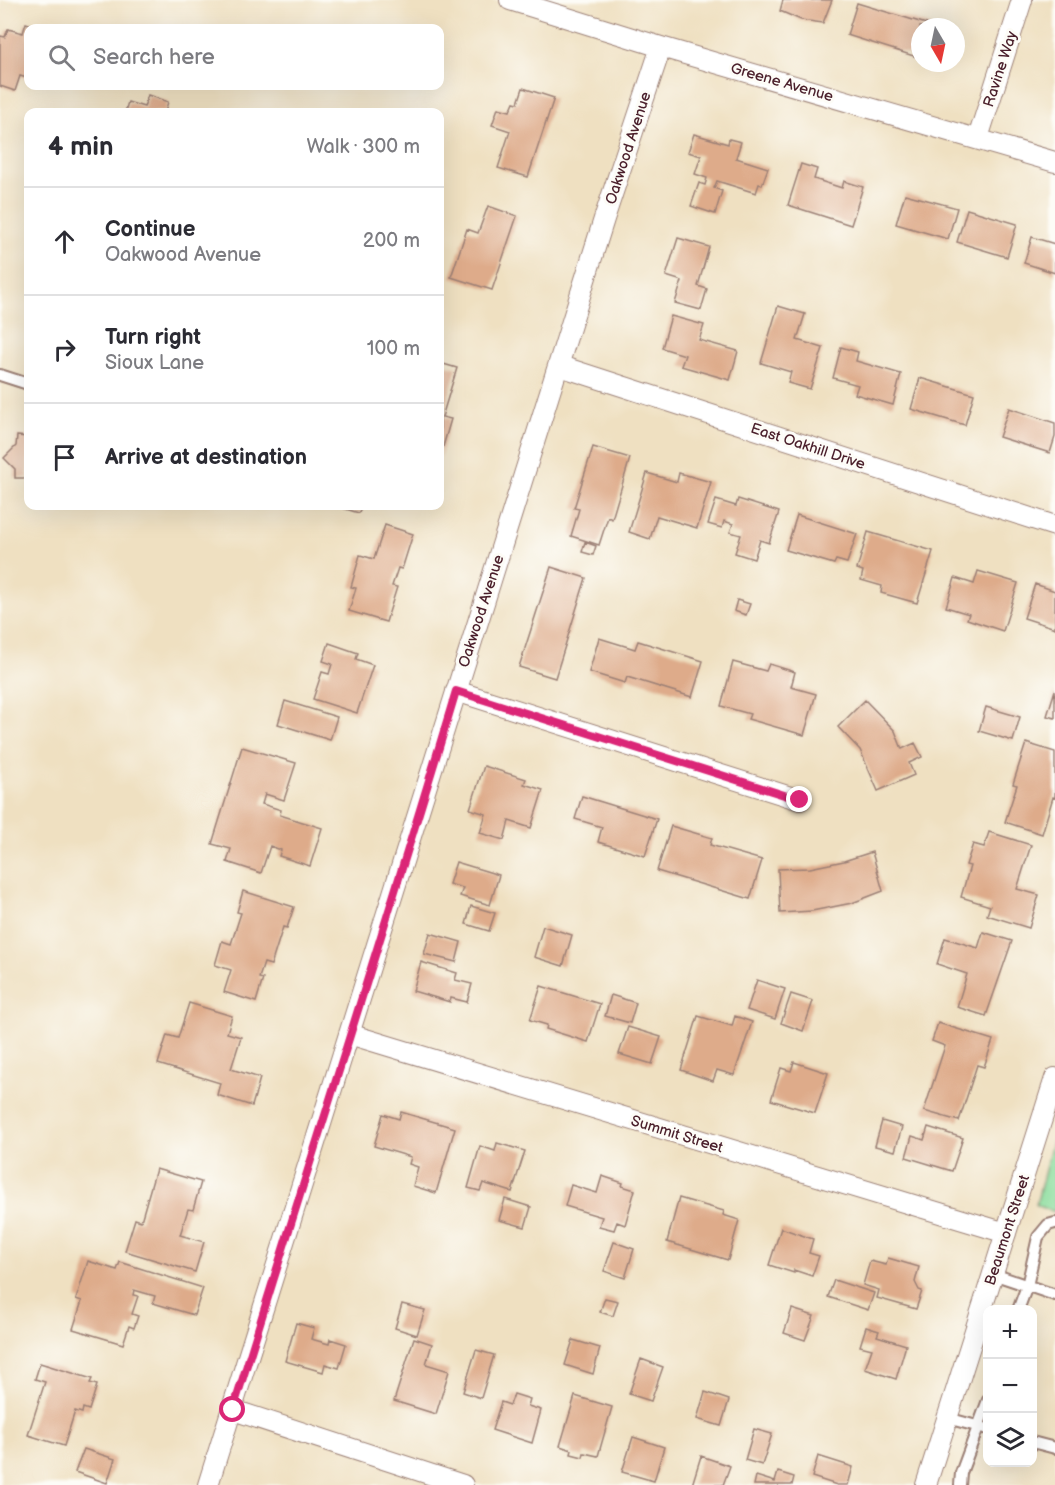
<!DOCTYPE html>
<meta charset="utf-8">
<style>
:root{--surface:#fff;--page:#f2f2f3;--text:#2b2b33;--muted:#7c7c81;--line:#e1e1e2}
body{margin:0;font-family:"Balsamiq Sans",sans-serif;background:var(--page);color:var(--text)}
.controls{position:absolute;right:18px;bottom:18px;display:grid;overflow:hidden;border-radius:12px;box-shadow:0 6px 24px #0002}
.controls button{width:54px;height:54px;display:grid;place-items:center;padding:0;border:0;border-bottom:2px solid var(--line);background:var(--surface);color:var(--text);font:30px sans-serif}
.compass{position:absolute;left:911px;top:18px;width:54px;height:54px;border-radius:50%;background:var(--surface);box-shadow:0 6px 24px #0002;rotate:171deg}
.stop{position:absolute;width:18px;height:18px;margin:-14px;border:4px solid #db2777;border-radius:50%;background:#fff}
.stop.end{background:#db2777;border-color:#fff;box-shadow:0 2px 6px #0008}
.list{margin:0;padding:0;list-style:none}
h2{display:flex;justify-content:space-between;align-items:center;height:78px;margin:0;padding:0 24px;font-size:26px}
h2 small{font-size:20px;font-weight:400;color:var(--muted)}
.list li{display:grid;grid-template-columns:39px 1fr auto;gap:18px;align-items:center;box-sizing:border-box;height:108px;padding:0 24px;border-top:2px solid var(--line)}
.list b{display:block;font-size:22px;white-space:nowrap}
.list p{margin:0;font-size:20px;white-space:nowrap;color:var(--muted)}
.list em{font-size:20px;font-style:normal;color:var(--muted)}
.icon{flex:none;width:33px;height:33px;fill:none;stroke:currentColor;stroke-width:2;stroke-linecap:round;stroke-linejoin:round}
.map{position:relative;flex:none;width:1055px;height:1485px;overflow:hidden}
.search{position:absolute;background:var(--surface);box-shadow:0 6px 24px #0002;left:24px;top:24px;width:420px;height:66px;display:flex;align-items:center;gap:15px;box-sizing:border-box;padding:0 21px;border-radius:12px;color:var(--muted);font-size:22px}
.panel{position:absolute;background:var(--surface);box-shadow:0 6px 24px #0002;left:24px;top:108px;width:420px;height:402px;border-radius:12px}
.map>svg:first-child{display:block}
</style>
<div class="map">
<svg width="1055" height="1485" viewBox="0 0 1055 1485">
<rect width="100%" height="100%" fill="#fdfcf7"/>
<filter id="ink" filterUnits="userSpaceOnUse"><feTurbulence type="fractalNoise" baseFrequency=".0167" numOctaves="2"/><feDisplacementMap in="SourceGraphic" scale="12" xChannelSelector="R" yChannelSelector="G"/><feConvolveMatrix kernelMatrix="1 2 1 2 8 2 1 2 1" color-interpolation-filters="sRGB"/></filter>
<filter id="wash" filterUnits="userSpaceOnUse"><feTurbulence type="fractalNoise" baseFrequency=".008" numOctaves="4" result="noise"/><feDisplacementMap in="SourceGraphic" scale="24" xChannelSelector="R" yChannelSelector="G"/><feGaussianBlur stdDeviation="1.35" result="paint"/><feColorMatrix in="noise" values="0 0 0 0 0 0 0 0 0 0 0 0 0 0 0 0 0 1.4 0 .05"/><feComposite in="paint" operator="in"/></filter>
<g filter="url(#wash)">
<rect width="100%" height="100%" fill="#efe0c1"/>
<path fill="#8bdd9d" stroke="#6a7e64" stroke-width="1.5" d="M1055,1131V1212L1036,1205Z"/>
<g id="blocks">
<path fill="#deab8a" d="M783,0H832L823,23L801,20L780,11Z
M857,3L933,26L920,27V58L847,35Z
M26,23L42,28H28V73L27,78L20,76L15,91L0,86V36L5,37L8,29L23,33Z
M523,88L554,98L528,177L498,168L510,131L492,125L498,108L510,111L514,102L518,103Z
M148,95L168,102L165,112H125L128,102L144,107Z
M694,134L728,144L729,139L741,142L736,158L768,168L762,185L759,184L756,193L717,181L714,188L722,191L715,214L691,206L699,183L705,185L707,178L695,174L701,156L688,152Z
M801,164L817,169L814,179L842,188L844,181L863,187L851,225L788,205Z
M905,194L957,208L948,239L896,224Z
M488,206L517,216L492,290L451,277L467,229L478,233Z
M967,209L1017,224L1007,257L957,242Z
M1032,237L1055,244V273L1024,263Z
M678,238L709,247L698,286L707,289L701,310L675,303L682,281L666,276Z
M778,306L805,314L797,340L823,348L810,389L788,383L791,372L761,363Z
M671,316L704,325L699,340L738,351L730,380L681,366L685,355L662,348Z
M841,347L858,352L856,361L901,374L893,405L855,394L858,385L833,378Z
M440,363L457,368L442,417L451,419L440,457Z
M920,378L974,394L965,425L911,409Z
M1009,408L1055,423V437L1050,453L999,437Z
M17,436L28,437V478H15V469L4,458L16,446Z
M593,447L630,458L612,519L608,517L599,545L571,536L579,509L574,508Z
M647,473L677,482L679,473L711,482L697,528L657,516L650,539L629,532Z
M738,499L779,512L769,543L760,540L754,559L735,553L741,535L730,532L733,524L724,521L722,528L708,524L716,500L736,506Z
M336,506H362L359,513Z
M797,515L857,534L847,563L836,560L834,564L786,550Z
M385,525L413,534L402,569L398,568L392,586L397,587L386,622L349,611L356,588L351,587L360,555L374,559Z
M868,532L933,551L917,603L881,593L882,586L861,580L863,571L857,569Z
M585,542L596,546L593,555L582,552Z
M551,567L586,578L555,678L519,667Z
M978,571L1018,583L1003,631L967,619L969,614L946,607L955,578L974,584Z
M1035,584L1055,591V628L1024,618Z
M737,600L750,604L746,615L734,611Z
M599,638L635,649L638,641L703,661L692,697L627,677L625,683L589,672Z
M329,643L358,653L356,659L373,665L357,713L313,699L322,672L329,674L332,664L323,661Z
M733,662L766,671L769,664L795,672L791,687L816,694L804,735L748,719L750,714L721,706Z
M1055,690V718L1047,716Z
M865,700L895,731L902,749L915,743L922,757L909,763L914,775L878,791L860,750L838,727Z
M285,701L337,717L330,740L278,724Z
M986,707L1020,717L1013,741L979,731Z
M1026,743L1055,752V798L1053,797L1042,834L1005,822L1017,785L1013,784Z
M242,747L296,763L284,800L265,794L262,804L281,810L280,815L322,828L310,866L279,856L281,850L270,846L261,873L227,862L231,849L212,844Z
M484,766L526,779L524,784L543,790L531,828L509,821L504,840L480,833L486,814L470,809Z
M582,796L657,819L645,856L598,842L602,827L575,819Z
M671,826L712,838L710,845L762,860L750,899L657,871Z
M989,832L1031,845L1017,889L1039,895L1029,928L987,915L990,906L961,897L970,866L966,865L973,844L984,847Z
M872,852L883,891L852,903L812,911L780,913L778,869L810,868L844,861Z
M456,862L499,875L490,905L460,896L463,888L449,884Z
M243,891L294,907L287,928L283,927L271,965L264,963L259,978L263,979L256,1002L224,992L231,970L215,965L222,941L231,944L241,913L237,912Z
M471,906L495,913L489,931L466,924Z
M543,926L572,935L563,966L534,957Z
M983,932L1012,941L986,1016L957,1007L967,974L937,964L945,938L978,948Z
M430,933L461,942L456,962L424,954Z
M421,962L457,973L455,980L472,984L467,1002L451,998L450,1002L413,991Z
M757,980L785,989L775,1019L747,1010Z
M541,986L600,1004L588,1042L546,1029L547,1025L530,1020Z
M791,994L813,1001L803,1031L781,1023Z
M611,995L636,1003L630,1023L605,1016Z
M189,1003L232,1016L227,1033L241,1037L231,1069L260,1078L252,1106L217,1095L220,1083L158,1064L167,1035L178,1038Z
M698,1016L732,1026L735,1016L752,1022L734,1075L717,1070L713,1081L681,1070Z
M938,1023L993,1040L984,1067L977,1065L959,1121L924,1111L945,1046L932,1041Z
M628,1027L661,1037L652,1064L619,1054Z
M794,1062L828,1073L815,1113L771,1100L781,1068L791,1071Z
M401,1112L455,1128L436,1193L413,1186L418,1167L409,1164L411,1157L374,1146L383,1114L399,1119Z
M882,1121L902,1127L895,1151L875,1146Z
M928,1127L963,1138L952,1171L906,1157L912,1136L924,1140Z
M497,1143L525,1151L512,1192L483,1183L480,1191L468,1188L480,1146L495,1151Z
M156,1169L201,1182L193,1210L188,1209L180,1235L204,1242L195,1272L125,1251L135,1219L141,1221Z
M602,1176L623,1183L622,1186L635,1190L625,1225L617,1222L614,1230L599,1226L602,1217L565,1206L571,1185L597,1193Z
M679,1198L724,1211L723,1215L739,1220L728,1260L667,1242Z
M505,1199L531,1207L525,1227L499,1220Z
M781,1228L813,1239L809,1253L819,1256L812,1276L794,1270V1273L769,1265Z
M614,1242L634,1249L625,1278L604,1271Z
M888,1258L919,1267L915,1282L919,1290L922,1291L916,1309L877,1298L879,1290L863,1285L870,1261L886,1265Z
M88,1261L117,1270L120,1262L203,1288L194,1315L153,1303L155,1296L134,1290L133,1295L138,1296L132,1314L138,1316L134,1328L129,1326L123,1344L73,1329L82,1301L76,1299Z
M834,1280L874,1293L868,1310L828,1297Z
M605,1298L618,1301L613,1316L600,1312Z
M402,1304L425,1310L417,1335L395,1328Z
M792,1309L814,1316L805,1340L784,1333Z
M296,1323L314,1328L311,1339L329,1344L330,1339L346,1344L339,1368L325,1364L323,1372L285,1361Z
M866,1327L879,1331L877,1336L906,1345L896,1379L865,1369L872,1349L860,1346Z
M414,1338L432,1344L426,1364L449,1371L436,1414L394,1401Z
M573,1340L600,1348L593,1374L565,1365Z
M476,1350L494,1355L481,1398L463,1392Z
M641,1359L663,1367L651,1401L629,1394Z
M40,1363L92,1379L90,1383L97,1385L89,1410L83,1408L82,1413L75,1411L64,1446L28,1435L45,1382L35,1379Z
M705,1392L729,1400L721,1426L697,1419Z
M514,1394L530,1399L528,1406L541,1410L532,1443L492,1430L501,1402L510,1405Z
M575,1396L612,1407L598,1456L584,1453L583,1457L571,1454L572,1450L560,1446Z
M754,1429L772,1434L762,1465L745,1460Z
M633,1437L664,1447L654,1481L622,1472Z
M84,1449L115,1459L107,1483L75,1472Z
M701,1456L730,1466L723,1485H692Z
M818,1456L853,1467L848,1485H837L812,1477Z
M778,1472L794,1477L792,1485H754L756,1476L775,1482Z"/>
</g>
</g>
<g filter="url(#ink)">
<use href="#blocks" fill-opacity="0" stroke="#9c8076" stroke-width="1.5"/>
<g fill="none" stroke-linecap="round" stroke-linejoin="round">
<defs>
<path id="service" d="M0,375L28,384
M993,1274L1055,1295
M1018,1310L1027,1286L1038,1237L1048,1225L1055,1223
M947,1418L988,1429
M1032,1442L1055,1448
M960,1485L961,1473L988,1400"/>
<path id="minor" d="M510,0L661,47L1055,162
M978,138L1022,0
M560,366L1055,526
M456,691L800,800
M349,1034L1006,1233
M233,1410L463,1485
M208,1485L604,219L661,47
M926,1485L1055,1078"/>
</defs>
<use href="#service" stroke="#9c8076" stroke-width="14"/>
<use href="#minor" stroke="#9c8076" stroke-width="22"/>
<use href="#service" stroke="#fff" stroke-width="10"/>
<use href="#minor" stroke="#fff" stroke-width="20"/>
</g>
</g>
<g fill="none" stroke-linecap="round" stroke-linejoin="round" filter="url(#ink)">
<path stroke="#db2777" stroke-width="8" d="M233,1410C307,1170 384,932 456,691L800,800"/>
</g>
<g text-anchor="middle" stroke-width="6" stroke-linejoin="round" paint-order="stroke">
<g font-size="15" fill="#4a1f2b" stroke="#fdfcf7">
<text transform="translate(1000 69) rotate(-72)" y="5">Ravine Way</text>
<text transform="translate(782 82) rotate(16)" y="5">Greene Avenue</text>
<text transform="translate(628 148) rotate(-72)" y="5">Oakwood Avenue</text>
<text transform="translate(808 446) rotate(18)" y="5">East Oakhill Drive</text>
<text transform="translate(481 611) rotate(-72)" y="5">Oakwood Avenue</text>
<text transform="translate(677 1134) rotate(17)" y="5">Summit Street</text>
<text transform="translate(1007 1230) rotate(-72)" y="5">Beaumont Street</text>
</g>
</g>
</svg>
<div class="controls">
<button>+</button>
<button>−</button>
<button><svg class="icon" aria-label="layers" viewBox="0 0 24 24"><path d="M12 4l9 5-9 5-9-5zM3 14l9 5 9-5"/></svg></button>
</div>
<svg class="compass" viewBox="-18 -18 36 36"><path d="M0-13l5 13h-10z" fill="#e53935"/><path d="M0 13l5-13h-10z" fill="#7c7c81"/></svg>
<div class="stop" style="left:233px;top:1410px"></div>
<div class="stop end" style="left:800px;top:800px"></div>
<div class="search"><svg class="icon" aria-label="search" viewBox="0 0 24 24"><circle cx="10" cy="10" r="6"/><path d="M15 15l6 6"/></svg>Search here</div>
<section class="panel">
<h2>4 min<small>Walk · 300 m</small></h2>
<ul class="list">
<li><svg class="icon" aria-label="ahead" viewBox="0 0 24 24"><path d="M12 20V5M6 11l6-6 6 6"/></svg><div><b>Continue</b><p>Oakwood Avenue</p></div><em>200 m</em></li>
<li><svg class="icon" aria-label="right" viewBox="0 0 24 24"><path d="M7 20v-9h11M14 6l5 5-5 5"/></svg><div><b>Turn right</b><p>Sioux Lane</p></div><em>100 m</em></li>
<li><svg class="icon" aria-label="arrive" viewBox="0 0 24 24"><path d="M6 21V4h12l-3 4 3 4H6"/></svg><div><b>Arrive at destination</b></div></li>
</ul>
</section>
</div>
